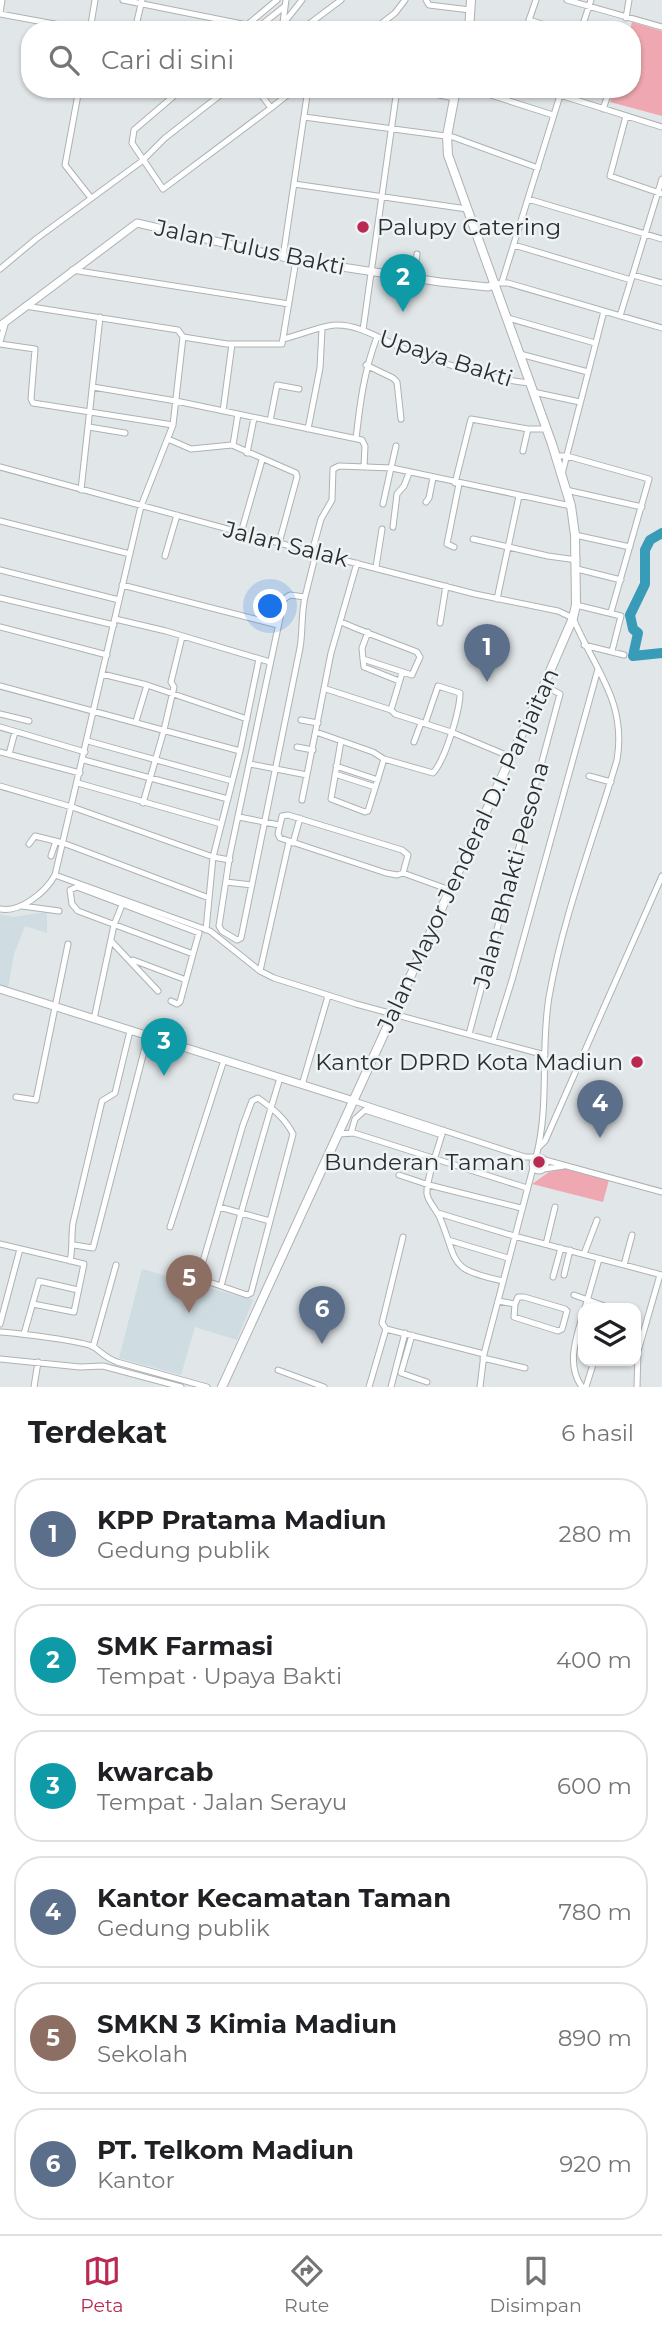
<!DOCTYPE html>
<html lang="id">
<meta charset="utf-8">
<style>
:root{--surface:#fff;--page:#f2f2f2;--text:#202124;--muted:#757577;--line:#e0e0e0;--accent:#b92950}
body{margin:0;font-family:Montserrat,sans-serif;background:var(--page);color:var(--text)}
.controls{position:absolute;right:21px;bottom:21px;display:grid;overflow:hidden;border-radius:14px;box-shadow:0 2px 5px #0004}
.controls button{width:63px;height:63px;display:grid;place-items:center;padding:0;border:0;border-bottom:2px solid var(--line);background:var(--surface);color:var(--text);font:35px sans-serif}
.you{position:absolute;left:271px;top:607px;width:24px;height:24px;margin:-18px;border:5px solid #fff;border-radius:50%;background:#1a73e8;box-shadow:0 0 0 10px #1a73e833}
.badge{display:grid;place-items:center;width:46px;height:46px;border-radius:50%;background:var(--accent);color:#fff;font-size:23px;font-weight:700}
.pin{position:absolute;translate:-50% -58px;filter:drop-shadow(0 2px 4px #0008)}
.pin::after{content:'';position:absolute;top:37px;width:24px;height:21px;background:inherit;clip-path:polygon(0 0,100% 0,50% 100%)}
.list{margin:0;padding:0;list-style:none}
h2{display:flex;justify-content:space-between;align-items:center;height:91px;margin:0;padding:0 28px;font-size:30px}
h2 small{font-size:23px;font-weight:400;color:var(--muted)}
.list li{display:grid;grid-template-columns:46px 1fr auto;gap:21px;align-items:center;box-sizing:border-box;height:112px;margin:0 14px 14px;padding:0 14px;border:2px solid var(--line);border-radius:28px}
.list b{display:block;font-size:26px;white-space:nowrap}
.list p{margin:0;font-size:23px;white-space:nowrap;color:var(--muted)}
.list em{font-size:23px;font-style:normal;color:var(--muted)}
.icon{flex:none;width:38px;height:38px;fill:none;stroke:currentColor;stroke-width:2;stroke-linecap:round;stroke-linejoin:round}
.map{position:relative;flex:none;width:662px;height:1387px;overflow:hidden}
.search{position:absolute;background:var(--surface);box-shadow:0 2px 5px #0004;left:21px;right:21px;top:21px;height:77px;display:flex;align-items:center;gap:18px;box-sizing:border-box;padding:0 24px;border-radius:28px;color:var(--muted);font-size:26px}
.sheet{height:847px;background:var(--surface)}
nav{display:flex;justify-content:space-around;align-items:center;box-sizing:border-box;height:98px;border-top:2px solid var(--line);background:var(--surface);font-size:19px;color:var(--muted)}
nav a{display:grid;justify-items:center;gap:4px}
nav .on{color:var(--accent)}
.map>svg:first-child{display:block}
</style>
<div class="map">
<svg width="662" height="1387" viewBox="0 0 662 1387">
<rect width="100%" height="100%" fill="#e1e6e8"/>
<path fill="#cfdce1" d="M47,912V933L25,926L14,954L8,988L0,985V914L13,917Z
M142,1269L253,1300L237,1340L195,1327L181,1375L119,1358Z"/>
<path fill="#efa8b1" d="M632,22L662,31V116L610,102L614,89H632V30H630Z
M567,1168L609,1180L603,1202L532,1184L549,1172Z"/>
<g fill="none" stroke-linecap="round" stroke-linejoin="round">
<path stroke="#389bb7" stroke-width="10" d="M662,533L650,540L645,550V584L630,615L633,629L638,633L633,656L662,653"/>
<defs>
<path id="minor" d="M123,0L247,25
M426,0L429,5L470,10
M536,0L529,20L561,30
M567,0L662,27
M0,13L2,0
M0,14L87,30
M626,18L629,0
M283,24L302,0
M90,30L95,0
M135,30L142,0
M241,30L277,0
M255,30L285,6
M282,30L286,0
M301,30L341,0
M373,30L395,13L405,0
M581,30L591,0
M79,89L65,165L91,198
M182,89L134,130L132,143L163,189L271,108
M257,89L271,108L295,89
M410,89L454,98
M472,89L553,115
M560,95L662,127
M603,109L610,89
M626,116L610,176L662,194
M304,117L453,137L538,168
M294,184L467,209
M528,199L662,239
M514,245L631,280
M283,257L308,89
M0,269L36,239L142,161L165,138L228,89
M72,270L289,304
M633,275L662,283
M414,278L417,254
M502,282L562,89
M500,283H508L662,328
M620,316L662,179
M508,318L595,343
M363,330L397,89
M183,337L227,344H282L296,260
M283,339C296,336 325,325 335,325C360,324 383,341 405,349C445,364 488,379 530,383
M0,342L6,321
M0,344L35,349L31,399L33,403L173,425
M520,354L588,372
M366,365L393,378L397,382L401,419
M93,387L176,401L362,440L365,446L364,467
M533,392L580,402
M223,411L232,344
M270,421L277,385L299,389
M89,427L125,433
M308,429L320,368L322,329
M168,439L191,449L232,445L296,473L297,477L279,543
M356,439C360,403 364,371 377,337
M233,445L238,414
M523,451L528,429
M247,453L254,418
M556,456H567L649,479L611,612
M0,467L312,552L475,594L558,611L573,618C594,669 627,701 617,760C594,838 563,916 549,997C540,1050 550,1105 536,1157
M391,468L396,446
M562,474L604,311
M455,483L471,419L528,429H546
M81,490L100,317
M566,490L642,507
M426,502L429,498L433,478
M383,504L391,468
M0,521L130,554
M393,527L397,494L404,486L409,473
M241,533L262,460
M575,535L630,547
M473,539L548,556L577,560
M454,547L447,544L459,484
M312,552L321,519L332,500L333,469L339,466L392,468L571,506
M165,556L177,515
M376,567L382,529
M577,569L621,580
M0,570L119,600
M122,585L278,625
M305,597C301,615 303,630 300,648L241,938L237,940L222,931L219,926L230,854L284,599L290,595L305,597L316,553
M0,598L114,625
M497,599L519,496
M576,605L621,616L612,651
M115,619L166,631L270,662
M341,622C366,633 392,642 417,652L420,657L412,675L363,659L362,648L368,632
M440,623L446,586
M0,627L107,655
M584,645L624,655
M363,659L364,667L399,681
M402,673L391,710L395,714L451,732L511,757
M102,674L147,685L247,719
M0,686L240,751
M326,689L391,710
M0,714L29,721
M301,720L318,723
M136,721L147,685
M0,727L85,752
M316,732L373,752L384,759L433,773C445,760 460,711 460,693L438,686L425,724
M88,741L232,781
M341,741L331,799L365,812L368,811L384,759
M414,742L421,723
M297,747L313,750
M0,752L80,773
M9,754L15,732
M84,760L228,799
M250,764L307,775
M336,766L378,780
M335,774L375,787
M589,776L611,782
M78,783L221,824
M0,786L75,808L213,857L230,860
M302,800L331,653L357,563
M143,803L164,730L174,687L171,682L182,637
M239,817L279,825
M293,843L300,818
M29,844L35,836L63,843L209,898
M51,856L56,841
M403,873L397,875L386,873L280,838L278,834L282,816L288,815L402,850L408,855L403,873L450,890
M55,875L210,931L260,971L274,978L356,1004L545,1055
M226,882L252,885
M77,887L199,933L193,954L78,911L72,904L70,890Z
M22,906L59,911
M0,909C20,913 46,892 55,875L141,506L173,425L183,337L178,330L25,306
M206,930L213,857L240,751L259,659
M111,941L158,991
M133,960L186,980
M260,971L289,842
M171,1001L177,1004L180,1002L193,954
M94,1019L114,925L122,905
M469,1034L560,694L544,685
M493,1041L512,980L598,669
M302,1085L328,996
M16,1097L36,1100L68,944
M354,1101L525,1157H535
M443,1130C439,1148 426,1177 427,1194C428,1202 437,1210 440,1218C459,1264 447,1269 503,1281
M351,1133L355,1119L365,1110L442,1135
M340,1134L354,1133L527,1188
M539,1147L545,1141L662,876
M532 1164a7 7 0 1 1 14 0a7 7 0 1 1-14 0Z
M545,1160L662,1192
M544,1169L564,1166
M399,1175L429,1185L521,1208
M219,1207L270,1221
M438,1213L514,1236L662,1275
M170,1227L224,1060
M448,1240L508,1258
M0,1244L84,1264L74,1312L33,1304
M546,1244L555,1207
M74,1245L93,1248L148,1036
M584,1254L597,1220
M70,1261C73,1248 71,1237 73,1223L102,1101L115,1093L130,1031
M624,1265L632,1235
M564,1275L570,1250
M553,1277L561,1248
M221,1286L200,1279L199,1275L243,1125L252,1101L258,1098C272,1108 285,1118 293,1134L251,1293L247,1295L221,1286C240,1216 259,1147 280,1078
M574,1295L610,1308
M498,1301L515,1304L518,1297H524L565,1309L567,1311L562,1329L558,1331L514,1317L515,1304
M585,1308L599,1259
M0,1324L20,1249
M386,1329L382,1323L403,1237
M0,1332C16,1333 83,1341 94,1347C102,1353 106,1358 117,1362L207,1387
M24,1334L39,1281L78,1290
M412,1335L401,1373L427,1382
M93,1347L116,1265
M483,1358L525,1368
M0,1359L80,1367L103,1366L181,1387
M278,1370L324,1387
M34,1387L38,1362
M369,1387L386,1329L484,1354
M391,1387L405,1333
M480,1387L484,1354L533,1168
M582,1387C566,1365 576,1338 583,1314
M586,1387L594,1361
M637,1387L638,1351L660,1275"/>
<path id="major" d="M0,326L137,223L296,260L440,282L488,287L496,284
M0,989L354,1101"/>
<path id="highway" d="M469,30L471,0
M222,1387L544,685L573,618L576,605L575,535L571,506L552,444L448,155L447,136L456,89"/>
</defs>
<use href="#minor" stroke="#adb2b4" stroke-width="7"/>
<use href="#major" stroke="#adb2b4" stroke-width="9"/>
<use href="#highway" stroke="#adb2b4" stroke-width="10"/>
<use href="#minor" stroke="#fff" stroke-width="5"/>
<use href="#major" stroke="#fff" stroke-width="7"/>
<use href="#highway" stroke="#fff" stroke-width="8"/>
</g>
<g fill="#b92950" stroke="#eef3f5" stroke-width="2.5">
<circle cx="363" cy="227" r="7"/>
<circle cx="637" cy="1062" r="7"/>
<circle cx="539" cy="1162" r="7"/>
</g>
<g text-anchor="middle" stroke-width="5" stroke-linejoin="round" paint-order="stroke">
<g font-size="23" fill="#2c2e2e" stroke="#eef3f5" text-anchor="end">
<text x="377" y="235" text-anchor="start">Palupy Catering</text>
<text x="623" y="1070">Kantor DPRD Kota Madiun</text>
<text x="525" y="1170">Bunderan Taman</text>
</g>
<g font-size="23" fill="#2c2e2e" stroke="#eef3f5">
<text transform="translate(250 247) rotate(12)" y="8">Jalan Tulus Bakti</text>
<text transform="translate(446 358) rotate(18)" y="8">Upaya Bakti</text>
<text transform="translate(286 544) rotate(14)" y="8">Jalan Salak</text>
<text transform="translate(468 850) rotate(-65)" y="8">Jalan Mayor Jenderal D.I. Panjaitan</text>
<text transform="translate(511 875) rotate(-75)" y="8">Jalan Bhakti Pesona</text>
</g>
</g>
</svg>
<div class="controls">
<button><svg class="icon" aria-label="layers" viewBox="0 0 24 24"><path d="M12 4l9 5-9 5-9-5zM3 14l9 5 9-5"/></svg></button>
</div>
<div class="you"></div>
<div class="pin badge" style="left:487px;top:682px;background:#5c6f8a">1</div>
<div class="pin badge" style="left:403px;top:312px;background:#0f9aa8">2</div>
<div class="pin badge" style="left:164px;top:1076px;background:#0f9aa8">3</div>
<div class="pin badge" style="left:600px;top:1138px;background:#5c6f8a">4</div>
<div class="pin badge" style="left:189px;top:1313px;background:#8d6e63">5</div>
<div class="pin badge" style="left:322px;top:1344px;background:#5c6f8a">6</div>
<div class="search"><svg class="icon" aria-label="search" viewBox="0 0 24 24"><circle cx="10" cy="10" r="6"/><path d="M15 15l6 6"/></svg>Cari di sini</div>
</div>
<section class="sheet">
<h2>Terdekat<small>6 hasil</small></h2>
<ul class="list">
<li><span class="badge" style="background:#5c6f8a">1</span><div><b>KPP Pratama Madiun</b><p>Gedung publik</p></div><em>280 m</em></li>
<li><span class="badge" style="background:#0f9aa8">2</span><div><b>SMK Farmasi</b><p>Tempat · Upaya Bakti</p></div><em>400 m</em></li>
<li><span class="badge" style="background:#0f9aa8">3</span><div><b>kwarcab</b><p>Tempat · Jalan Serayu</p></div><em>600 m</em></li>
<li><span class="badge" style="background:#5c6f8a">4</span><div><b>Kantor Kecamatan Taman</b><p>Gedung publik</p></div><em>780 m</em></li>
<li><span class="badge" style="background:#8d6e63">5</span><div><b>SMKN 3 Kimia Madiun</b><p>Sekolah</p></div><em>890 m</em></li>
<li><span class="badge" style="background:#5c6f8a">6</span><div><b>PT. Telkom Madiun</b><p>Kantor</p></div><em>920 m</em></li>
</ul>
</section>
<nav>
<a class="on"><svg class="icon" aria-label="map" viewBox="0 0 24 24"><path d="M3 6l6-2 6 2 6-2v14l-6 2-6-2-6 2zM9 4v14M15 6v14"/></svg>Peta</a>
<a><svg class="icon" aria-label="directions" viewBox="0 0 24 24"><path d="M12 3l9 9-9 9-9-9zM9 14v-3h6M13 9l2 2-2 2"/></svg>Rute</a>
<a><svg class="icon" aria-label="saved" viewBox="0 0 24 24"><path d="M7 4h10v16l-5-4-5 4z"/></svg>Disimpan</a>
</nav>
